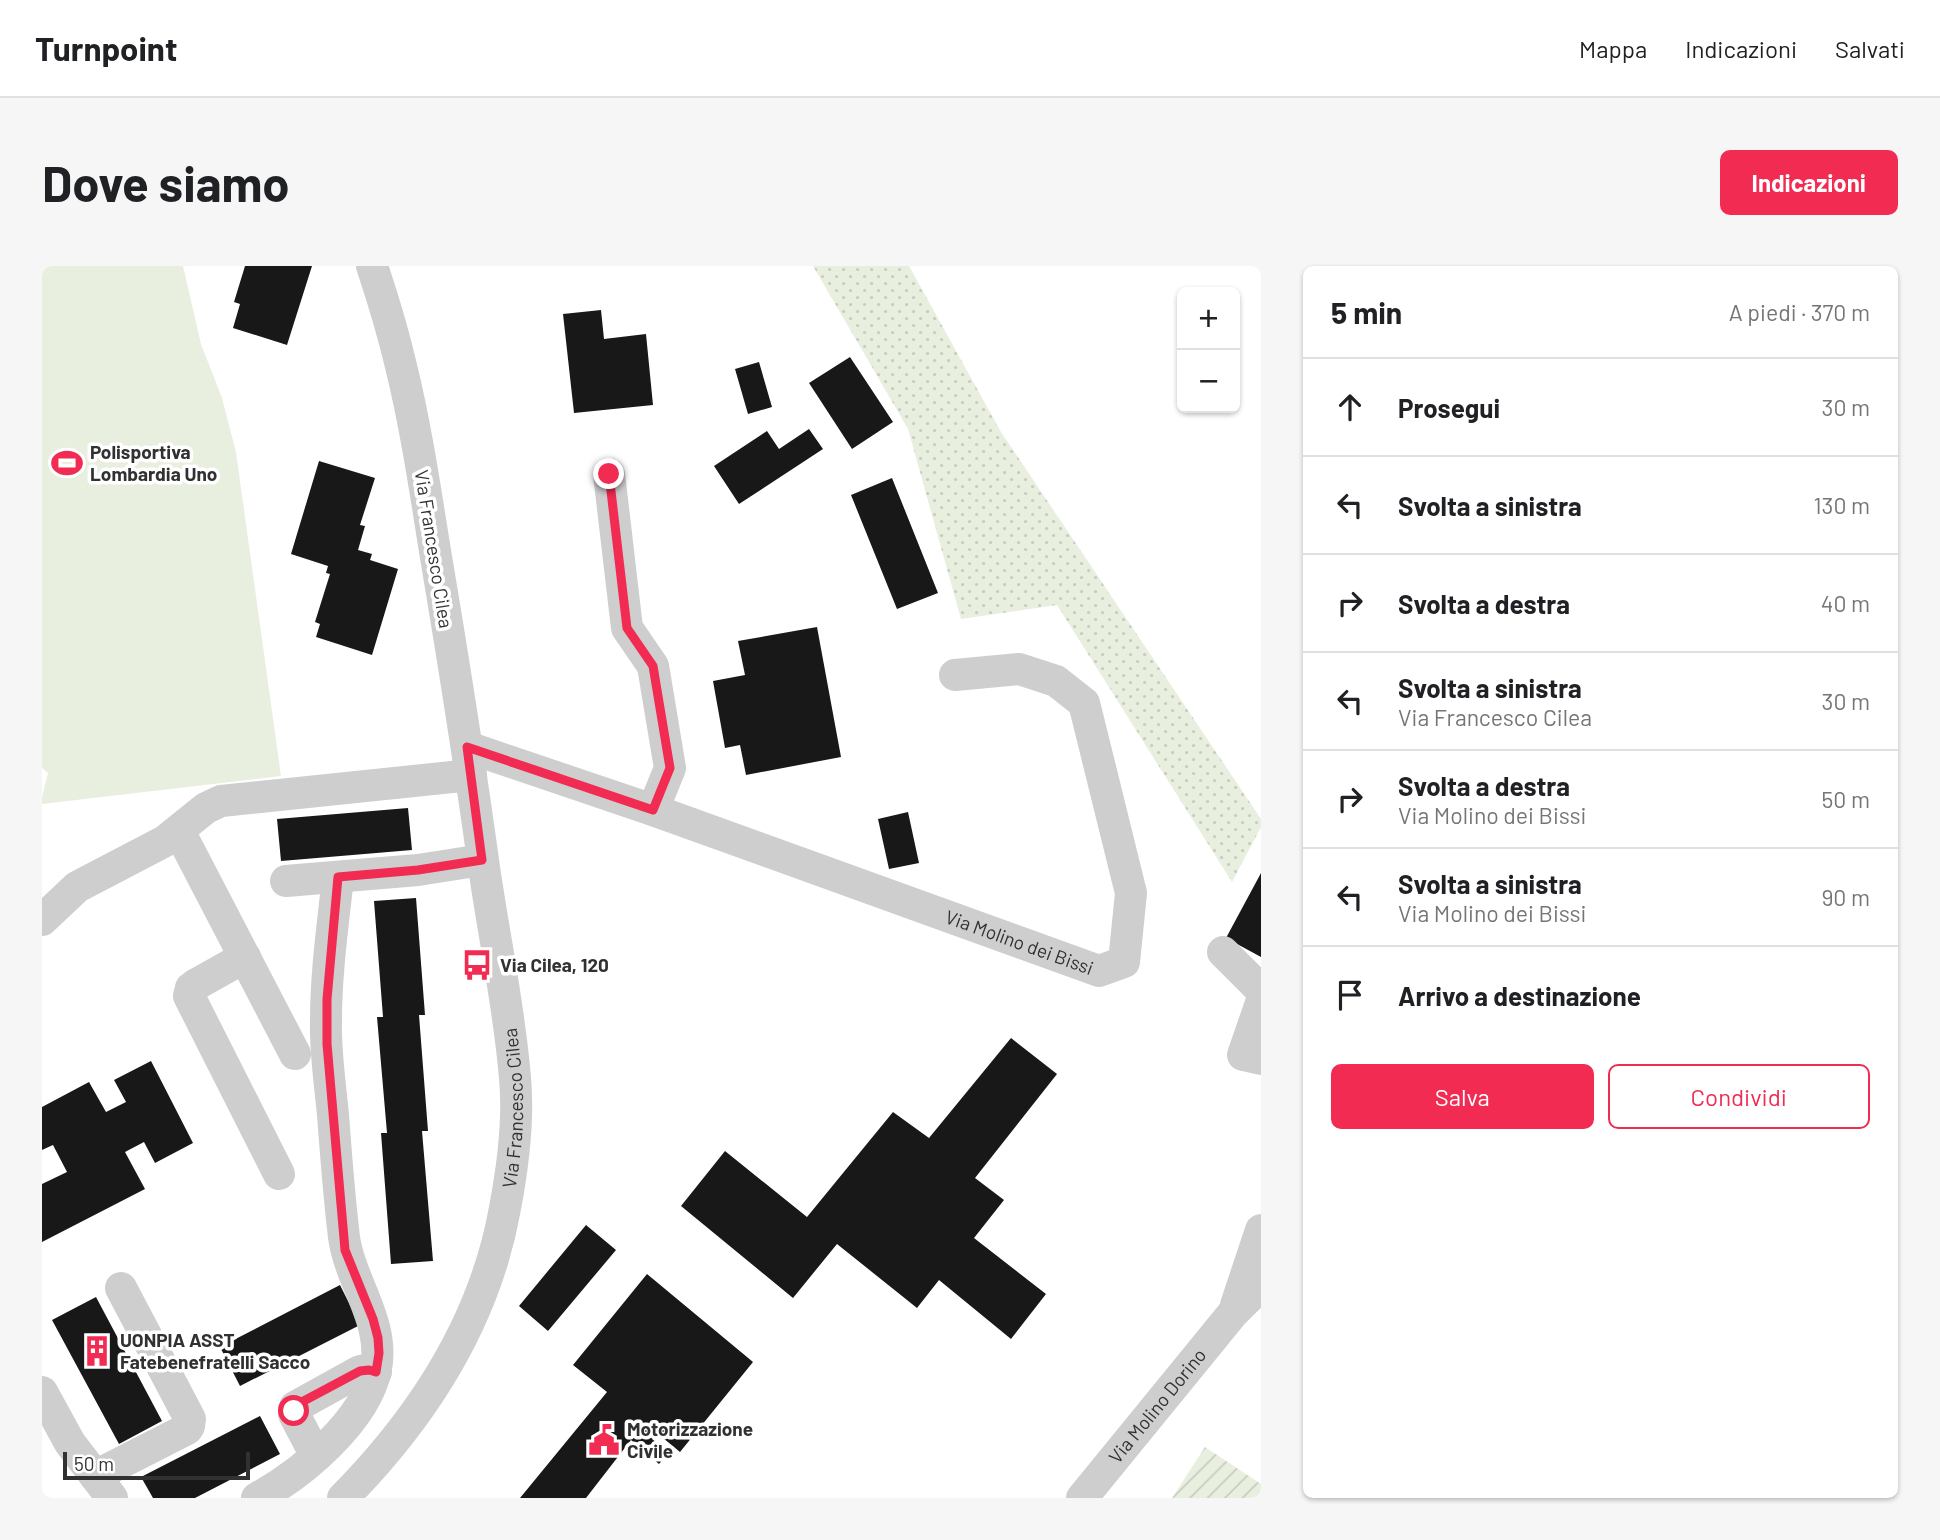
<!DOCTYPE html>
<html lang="it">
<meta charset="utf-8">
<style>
:root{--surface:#fff;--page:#f6f6f6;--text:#202124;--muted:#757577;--line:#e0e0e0;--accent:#f12b52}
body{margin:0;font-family:Barlow,sans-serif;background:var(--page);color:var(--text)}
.controls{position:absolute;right:21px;top:21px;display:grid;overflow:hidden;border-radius:10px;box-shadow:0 2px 5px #0004}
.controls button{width:63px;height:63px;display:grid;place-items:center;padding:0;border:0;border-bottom:2px solid var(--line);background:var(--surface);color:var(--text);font:35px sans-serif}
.scale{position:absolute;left:21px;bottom:18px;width:187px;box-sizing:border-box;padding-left:7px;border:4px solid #313131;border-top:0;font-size:19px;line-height:24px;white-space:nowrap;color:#313131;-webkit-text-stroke:5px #fff;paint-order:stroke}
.stop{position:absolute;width:21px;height:21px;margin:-16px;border:5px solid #f12b52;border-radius:50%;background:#fff}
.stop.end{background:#f12b52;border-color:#fff;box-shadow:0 2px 7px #0008}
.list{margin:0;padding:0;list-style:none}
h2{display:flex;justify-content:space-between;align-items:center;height:91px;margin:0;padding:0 28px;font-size:30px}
h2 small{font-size:23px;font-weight:400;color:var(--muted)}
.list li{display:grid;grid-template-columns:46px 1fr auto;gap:21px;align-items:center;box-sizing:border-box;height:98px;padding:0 28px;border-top:2px solid var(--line)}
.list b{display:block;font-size:26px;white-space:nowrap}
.list p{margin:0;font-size:23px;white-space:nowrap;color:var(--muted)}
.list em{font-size:23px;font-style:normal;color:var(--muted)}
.actions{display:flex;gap:14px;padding:21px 28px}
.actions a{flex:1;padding:16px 0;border:2px solid var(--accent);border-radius:10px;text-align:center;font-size:24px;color:var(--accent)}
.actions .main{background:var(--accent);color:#fff}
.icon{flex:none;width:38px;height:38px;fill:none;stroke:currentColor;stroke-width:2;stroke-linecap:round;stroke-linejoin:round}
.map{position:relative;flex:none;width:1219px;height:1232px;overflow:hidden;border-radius:10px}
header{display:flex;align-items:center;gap:42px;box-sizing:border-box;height:98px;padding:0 35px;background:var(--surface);border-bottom:2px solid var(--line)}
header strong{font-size:33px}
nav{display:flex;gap:38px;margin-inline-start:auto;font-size:24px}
.intro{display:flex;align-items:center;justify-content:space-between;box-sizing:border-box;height:168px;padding:0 42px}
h1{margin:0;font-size:49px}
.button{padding:18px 32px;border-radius:10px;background:var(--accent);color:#fff;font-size:24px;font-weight:700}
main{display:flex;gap:42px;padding:0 42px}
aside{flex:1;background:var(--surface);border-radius:10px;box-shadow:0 2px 5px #0004}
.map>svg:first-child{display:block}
</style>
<header>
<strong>Turnpoint</strong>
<nav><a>Mappa</a><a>Indicazioni</a><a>Salvati</a></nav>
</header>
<div class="intro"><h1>Dove siamo</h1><a class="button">Indicazioni</a></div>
<main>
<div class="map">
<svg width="1219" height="1232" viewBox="0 0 1219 1232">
<defs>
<pattern id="grass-dots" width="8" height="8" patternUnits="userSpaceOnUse" patternTransform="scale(1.75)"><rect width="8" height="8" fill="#e9efdf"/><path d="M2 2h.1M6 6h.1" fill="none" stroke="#c8cdc0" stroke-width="1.8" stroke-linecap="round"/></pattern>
<pattern id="garden-furrows" width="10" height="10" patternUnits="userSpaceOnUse" patternTransform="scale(1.75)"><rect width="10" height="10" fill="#e9efdf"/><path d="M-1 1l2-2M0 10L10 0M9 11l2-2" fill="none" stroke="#c8cdc0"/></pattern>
</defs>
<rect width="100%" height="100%" fill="#fff"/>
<path fill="url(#grass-dots)" d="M771,0H867L959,166L1219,553V561L1190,616L1015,339L919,353L866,163Z"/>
<path fill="#e9efdf" d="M0,0H141L159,78L180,132L194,186L239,510L0,538V531L6,507L0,502Z"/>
<path fill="url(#garden-furrows)" d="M1163,1181L1219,1218V1232H1130Z"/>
<path fill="#181818" d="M203,0H270L245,79L191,62L198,38L192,36Z
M559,44L562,73L604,68L611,139L532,147L521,48Z
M808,91L851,156L810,183L767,117Z
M717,96L730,141L706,148L693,103Z
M767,163L781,183L697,238L672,200L725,165L737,183Z
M277,195L333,212L318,259L323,260L316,284L330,288L328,294L356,303L330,389L274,371L278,358L273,356L288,308L284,307L286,300L249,288Z
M850,212L896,327L855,343L809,229Z
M775,361L799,491L704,509L698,479L683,482L671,415L703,409L696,375Z
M366,542L370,584L239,595L235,553Z
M866,546L877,597L847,603L836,553Z
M1219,607V691L1184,672Z
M374,632L383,749H377L386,865H380L391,995L349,998L339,867H345L335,751H341L332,635Z
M969,772L1015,808L933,912L962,934L932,972L1004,1028L969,1073L897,1014L875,1042L795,978L751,1032L639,940L683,885L765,951L851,846L887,872Z
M109,795L151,877L113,897L102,876L83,886L103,923L0,976V918L25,906L11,879L0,884V841L47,816L64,846L84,836L72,814Z
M544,959L574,984L506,1065L477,1040Z
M605,1008L711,1096L638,1186L615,1167L610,1173L627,1186L617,1198L589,1174L544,1232H478L565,1126L531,1099Z
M298,1019L318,1059L198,1120L178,1081Z
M54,1031L120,1155L77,1178L10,1054Z
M218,1150L238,1188L153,1232H111L99,1211Z"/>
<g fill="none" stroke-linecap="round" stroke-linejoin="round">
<g stroke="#cecece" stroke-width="32">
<path d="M567,208L585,362L611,400L628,502L611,544"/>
<path id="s1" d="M425,481L611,544L1057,705L1082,696L1089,627L1042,437L1014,415L977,403L913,409"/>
<path d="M137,565L253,788"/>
<path d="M244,615L376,604L440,594"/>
<path d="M0,654L35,621L123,575L164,542L179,535L429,509"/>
<path d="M1181,686L1219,724"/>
<path d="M203,691L153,719L149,722L147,730L237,908"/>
<path d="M1219,737L1201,789L1219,793"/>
<path d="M1194,1039L1219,964"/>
<path d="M0,1126L28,1177L70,1232"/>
<path d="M274,1190L252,1148L253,1141L318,1105L327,1103L334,1106"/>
<path d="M53,1210L145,1163L147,1160L148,1153L79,1022"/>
<path d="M215,1232C260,1208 324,1154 334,1103C343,1055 308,1016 302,971C297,930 294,889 291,849C288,817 283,785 284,754C284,706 291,658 296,611"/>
<path id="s2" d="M301,1232C381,1151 443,1055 463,942C471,900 477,855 473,812C467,737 450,662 440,587C426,486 410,386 393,285C383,223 374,161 359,100C351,66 341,33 330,0"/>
<path id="s3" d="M1040,1232L1191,1047L1219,1019"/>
</g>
</g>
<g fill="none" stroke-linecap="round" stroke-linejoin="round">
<path stroke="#f12b52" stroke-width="9" d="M252,1145L256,1138L318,1105L327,1104L334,1106L337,1087L336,1072L331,1053L303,984L285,778V733L296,611L376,604L440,594L425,481L611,544L628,502L611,400L585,362L567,208"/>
</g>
<defs>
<symbol id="stadium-bare" viewBox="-9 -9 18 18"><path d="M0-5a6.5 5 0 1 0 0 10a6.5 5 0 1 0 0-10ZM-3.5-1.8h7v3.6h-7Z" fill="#f12b52" stroke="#fff" stroke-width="2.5" paint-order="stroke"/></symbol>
<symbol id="bus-bare" viewBox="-9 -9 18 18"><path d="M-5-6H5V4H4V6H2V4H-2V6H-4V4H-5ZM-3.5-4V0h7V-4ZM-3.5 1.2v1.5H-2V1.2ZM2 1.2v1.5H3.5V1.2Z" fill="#f12b52" stroke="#fff" stroke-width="2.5" paint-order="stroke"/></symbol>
<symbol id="building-bare" viewBox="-9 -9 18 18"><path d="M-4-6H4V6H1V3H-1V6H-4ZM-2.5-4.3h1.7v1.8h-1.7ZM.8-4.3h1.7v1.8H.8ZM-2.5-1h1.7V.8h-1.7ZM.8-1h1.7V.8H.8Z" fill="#f12b52" stroke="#fff" stroke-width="2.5" paint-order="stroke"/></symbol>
<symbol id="civic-bare" viewBox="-9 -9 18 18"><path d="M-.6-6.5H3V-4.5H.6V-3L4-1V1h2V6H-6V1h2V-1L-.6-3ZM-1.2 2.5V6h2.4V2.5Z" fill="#f12b52" stroke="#fff" stroke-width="2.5" paint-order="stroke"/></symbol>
</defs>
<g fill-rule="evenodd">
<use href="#stadium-bare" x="3" y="175" width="44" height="44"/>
<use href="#bus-bare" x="413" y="677" width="44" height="44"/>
<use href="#building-bare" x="33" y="1063" width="44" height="44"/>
<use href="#civic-bare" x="540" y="1152" width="44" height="44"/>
</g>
<g text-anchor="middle" stroke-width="7" stroke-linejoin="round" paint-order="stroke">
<g font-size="19" font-weight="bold" fill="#313131" stroke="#fff" text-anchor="start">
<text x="48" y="193">Polisportiva<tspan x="48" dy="22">Lombardia Uno</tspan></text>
<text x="458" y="706">Via Cilea, 120</text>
<text x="78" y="1081">UONPIA ASST<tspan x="78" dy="22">Fatebenefratelli Sacco</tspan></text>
<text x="585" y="1170">Motorizzazione<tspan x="585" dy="22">Civile</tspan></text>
</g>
<g font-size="19" fill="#313131" stroke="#fff">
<text transform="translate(392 283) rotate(81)" y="7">Via Francesco Cilea</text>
<text dy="7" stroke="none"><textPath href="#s1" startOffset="586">Via Molino dei Bissi</textPath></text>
<text dy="7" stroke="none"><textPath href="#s2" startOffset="438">Via Francesco Cilea</textPath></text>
<text dy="7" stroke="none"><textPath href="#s3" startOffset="119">Via Molino Dorino</textPath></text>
</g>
</g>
</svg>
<div class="controls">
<button>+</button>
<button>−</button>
</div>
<div class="scale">50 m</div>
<div class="stop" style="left:252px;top:1145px"></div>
<div class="stop end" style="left:567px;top:208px"></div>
</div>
<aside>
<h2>5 min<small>A piedi · 370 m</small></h2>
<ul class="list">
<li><svg class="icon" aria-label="ahead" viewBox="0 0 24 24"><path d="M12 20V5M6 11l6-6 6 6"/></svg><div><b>Prosegui</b></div><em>30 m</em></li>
<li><svg class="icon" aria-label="left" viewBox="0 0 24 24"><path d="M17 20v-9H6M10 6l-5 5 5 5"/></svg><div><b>Svolta a sinistra</b></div><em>130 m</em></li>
<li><svg class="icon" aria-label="right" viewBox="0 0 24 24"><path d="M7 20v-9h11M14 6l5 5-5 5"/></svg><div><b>Svolta a destra</b></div><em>40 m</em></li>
<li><svg class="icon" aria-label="left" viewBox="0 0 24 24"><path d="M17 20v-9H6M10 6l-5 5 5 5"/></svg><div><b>Svolta a sinistra</b><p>Via Francesco Cilea</p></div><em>30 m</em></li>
<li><svg class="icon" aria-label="right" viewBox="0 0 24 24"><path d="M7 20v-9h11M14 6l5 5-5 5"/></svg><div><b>Svolta a destra</b><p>Via Molino dei Bissi</p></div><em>50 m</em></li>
<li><svg class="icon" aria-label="left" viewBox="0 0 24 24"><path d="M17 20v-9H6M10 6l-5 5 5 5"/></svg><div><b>Svolta a sinistra</b><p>Via Molino dei Bissi</p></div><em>90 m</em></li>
<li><svg class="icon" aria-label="arrive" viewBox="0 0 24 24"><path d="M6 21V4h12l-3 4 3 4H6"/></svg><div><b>Arrivo a destinazione</b></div></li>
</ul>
<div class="actions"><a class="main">Salva</a><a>Condividi</a></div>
</aside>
</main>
